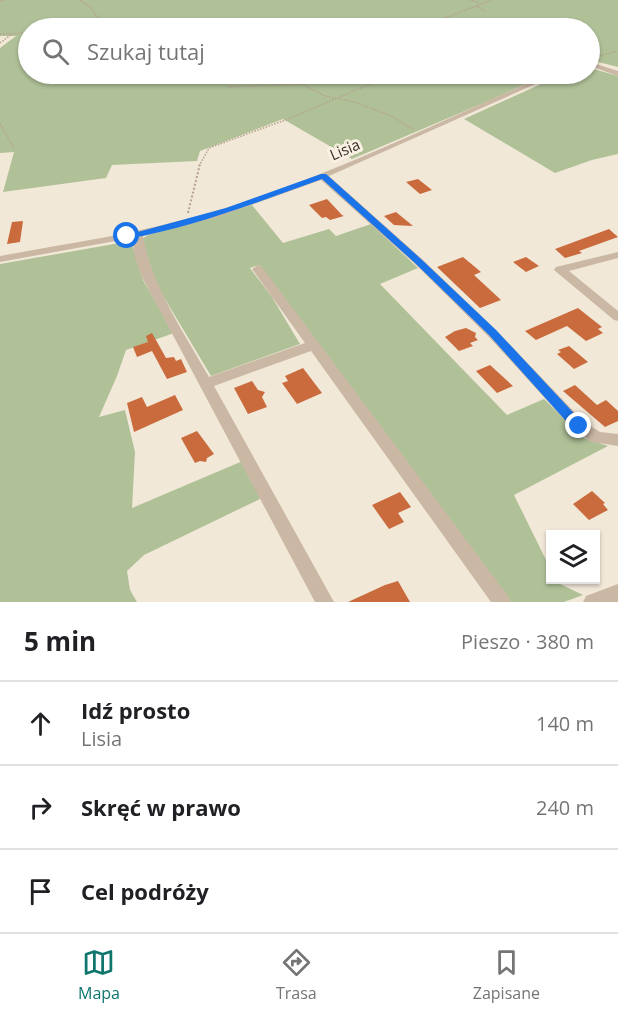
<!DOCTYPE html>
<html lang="pl">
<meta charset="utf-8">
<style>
:root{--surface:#fff;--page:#f6f6f6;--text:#202124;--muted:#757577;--line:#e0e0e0;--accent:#0f766e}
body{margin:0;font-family:"Open Sans",sans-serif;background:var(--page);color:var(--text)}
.controls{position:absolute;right:18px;bottom:18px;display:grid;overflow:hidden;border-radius:0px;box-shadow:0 2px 4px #0004}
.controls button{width:54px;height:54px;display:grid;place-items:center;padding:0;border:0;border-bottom:2px solid var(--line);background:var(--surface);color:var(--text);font:30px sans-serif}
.stop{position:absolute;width:18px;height:18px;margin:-14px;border:4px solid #1a73e8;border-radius:50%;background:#fff}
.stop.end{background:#1a73e8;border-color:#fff;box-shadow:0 2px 6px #0008}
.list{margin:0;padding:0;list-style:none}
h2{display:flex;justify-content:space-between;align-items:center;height:78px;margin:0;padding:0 24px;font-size:26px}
h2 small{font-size:20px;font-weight:400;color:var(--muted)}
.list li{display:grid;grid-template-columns:39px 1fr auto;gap:18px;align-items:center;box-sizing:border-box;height:84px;padding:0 24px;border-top:2px solid var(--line)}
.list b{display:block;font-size:22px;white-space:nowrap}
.list p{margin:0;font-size:20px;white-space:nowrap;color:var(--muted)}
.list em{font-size:20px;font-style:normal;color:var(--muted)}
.icon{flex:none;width:33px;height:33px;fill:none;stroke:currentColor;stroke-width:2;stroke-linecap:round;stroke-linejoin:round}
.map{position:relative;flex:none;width:618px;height:602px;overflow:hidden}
.search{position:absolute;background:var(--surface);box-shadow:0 2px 4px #0004;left:18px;right:18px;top:18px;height:66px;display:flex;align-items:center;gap:15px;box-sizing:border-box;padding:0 21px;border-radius:33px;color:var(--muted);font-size:22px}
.sheet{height:330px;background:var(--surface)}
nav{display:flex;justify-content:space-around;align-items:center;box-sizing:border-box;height:84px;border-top:2px solid var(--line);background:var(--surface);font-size:16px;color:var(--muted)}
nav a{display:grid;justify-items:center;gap:3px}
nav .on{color:var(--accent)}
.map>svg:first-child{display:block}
</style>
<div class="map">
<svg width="618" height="602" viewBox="0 0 618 602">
<rect width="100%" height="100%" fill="#f2e8d8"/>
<path fill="#b0c198" d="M0,0H618V67L590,60V28H28V74H547L493,99L352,159L283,119L200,151L197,161L112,165L106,178L3,192L14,152L0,153V48L16,36H0Z
M590,68L618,76V154L592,160L555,173L464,119L563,74H590Z
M252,205L283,243L329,229L336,236L371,224L418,268L380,284L507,415L544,399L584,438L608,446L514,495L550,568V580H556L558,583L583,595L564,602H511L259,265L250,268L272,297L300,344L211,376L150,274L142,239L148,235Z
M131,241L143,280L174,333L126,350L117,376L99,417L125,410L135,452L132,508L245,460L260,499L144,555L127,571L130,590L137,602H0V264Z"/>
<path fill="#ca6b3e" d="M418,179L432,190L420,194L406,182Z
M327,199L342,215L344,216L330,220L326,217L322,218L309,205Z
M396,212L413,226L394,225L384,216Z
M23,221L20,242L7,244L12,222Z
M609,229L618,237L579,251L582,253L565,258L555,249Z
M463,257L481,272L474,275L501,300L480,308L437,267Z
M526,257L539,266L526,272L513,262Z
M578,308L602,327L598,329L603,333L586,341L567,326L536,340L525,331Z
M466,328L476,333L475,337L478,340L470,343L473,346L459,351L445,337L455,331Z
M152,333L166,358L174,357L176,361L181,359L187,372L167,379L152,351L137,357L133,347L148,342L146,336Z
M569,346L588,362L574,369L557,354L561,352L558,350Z
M490,365L513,386L497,393L476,371Z
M303,368L322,393L297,404L282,383L288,381L285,376Z
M252,381L258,390L265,392L262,397L267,407L248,414L234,388Z
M575,385L597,405L606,400L618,411V421L605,427L563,391Z
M175,395L183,410L134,432L127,403L142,397L147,407Z
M197,431L214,454L207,458L206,462L200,461L195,463L181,438Z
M592,491L605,503L603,504L608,510L589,520L573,504Z
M400,492L411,507L398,513L404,522L389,529L372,505Z
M398,581L410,602H348L385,585Z"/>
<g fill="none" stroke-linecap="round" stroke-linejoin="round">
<path stroke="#b6a28e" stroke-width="1.5" stroke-dasharray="1.5 1.5" stroke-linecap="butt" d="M80,0L90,7L106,28
M469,0L481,3
M0,1L4,0
M476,6L485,11
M419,28L492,0
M0,34L28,33
M0,43L12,34
M594,57L618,51
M227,87L302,84L325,96L355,102L391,116L413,129
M0,124L14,148
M199,166L209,148L288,119L394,74"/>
<path stroke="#b6a28e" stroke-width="2" stroke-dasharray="2 2" stroke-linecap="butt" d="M188,213L200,164"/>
<path fill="#cab8a4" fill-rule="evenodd" d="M590,62L618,71V76L590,66Z
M549,74H558L329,176L422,259L496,330L584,422L600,432L618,434V446L592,442L574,430L488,336L414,263L321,180L218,217L143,236C152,287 184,332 209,377L305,343L252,269L258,265L262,267L508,596L511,602H491L311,351L214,386L334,602H315L142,277L135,258L132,238L0,262V256C70,243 141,233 209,213C326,179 437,122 549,74Z
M618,252V258L569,271L618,311V321L614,320L554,270L556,267Z
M618,584V602H583L586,596Z"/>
</g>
<path fill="#1a73e8" d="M321,174H326L421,259L496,330L583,423V430H574L489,335L415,263L322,179C258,202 194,227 127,239L123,236L226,208Z"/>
<g text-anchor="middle" stroke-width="6" stroke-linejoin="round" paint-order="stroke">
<g font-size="15" fill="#352c26" stroke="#faf1e4">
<text transform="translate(345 150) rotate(-23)" y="5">Lisia</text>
</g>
</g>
</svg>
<div class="controls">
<button><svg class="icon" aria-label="layers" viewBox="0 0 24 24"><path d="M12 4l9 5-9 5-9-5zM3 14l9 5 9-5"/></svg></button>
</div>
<div class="stop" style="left:127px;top:236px"></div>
<div class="stop end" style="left:579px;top:426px"></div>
<div class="search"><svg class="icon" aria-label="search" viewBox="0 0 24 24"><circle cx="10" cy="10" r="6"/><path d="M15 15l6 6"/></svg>Szukaj tutaj</div>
</div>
<section class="sheet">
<h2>5 min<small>Pieszo · 380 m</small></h2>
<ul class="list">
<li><svg class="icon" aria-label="ahead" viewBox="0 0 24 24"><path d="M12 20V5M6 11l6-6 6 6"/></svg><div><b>Idź prosto</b><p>Lisia</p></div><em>140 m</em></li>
<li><svg class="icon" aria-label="right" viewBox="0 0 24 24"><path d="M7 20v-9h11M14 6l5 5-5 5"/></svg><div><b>Skręć w prawo</b></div><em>240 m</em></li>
<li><svg class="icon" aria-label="arrive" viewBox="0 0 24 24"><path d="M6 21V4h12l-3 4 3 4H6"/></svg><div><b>Cel podróży</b></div></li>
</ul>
</section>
<nav>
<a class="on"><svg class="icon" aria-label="map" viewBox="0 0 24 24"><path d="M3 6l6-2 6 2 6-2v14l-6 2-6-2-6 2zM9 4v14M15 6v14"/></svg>Mapa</a>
<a><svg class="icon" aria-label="directions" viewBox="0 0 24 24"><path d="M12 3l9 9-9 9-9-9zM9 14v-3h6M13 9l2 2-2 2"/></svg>Trasa</a>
<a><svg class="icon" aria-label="saved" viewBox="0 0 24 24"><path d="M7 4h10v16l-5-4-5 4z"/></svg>Zapisane</a>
</nav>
